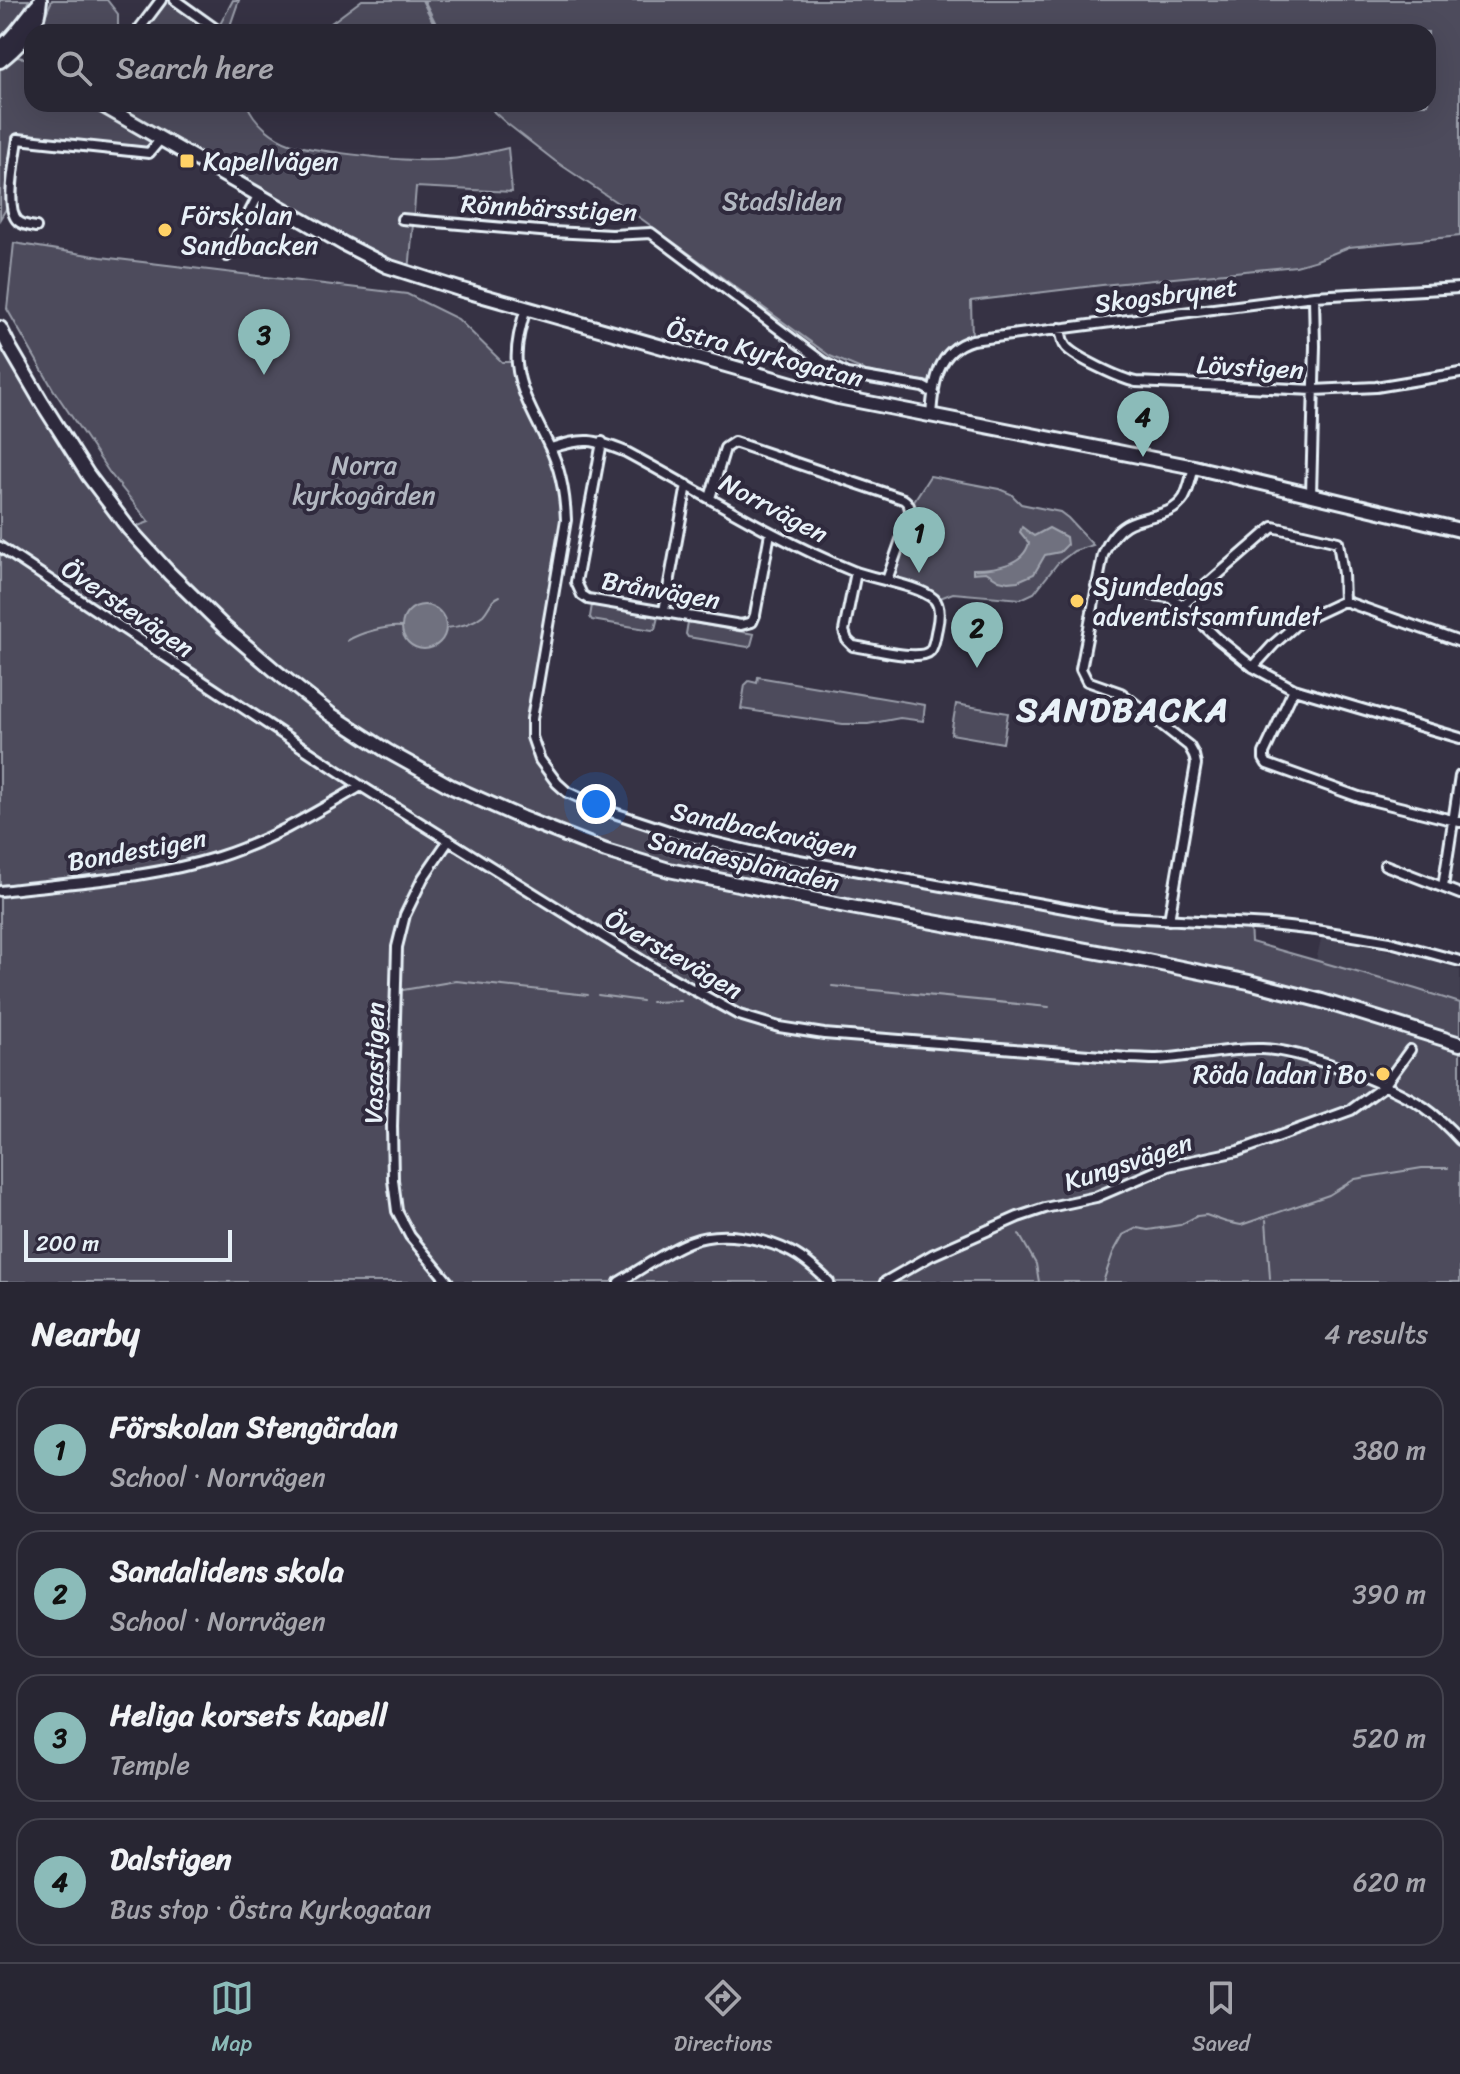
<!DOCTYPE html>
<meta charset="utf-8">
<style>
:root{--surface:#282633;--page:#34323f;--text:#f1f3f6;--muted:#a5a5ac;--line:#44434e;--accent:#8bbbb9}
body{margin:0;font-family:Sriracha,sans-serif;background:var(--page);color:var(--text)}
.scale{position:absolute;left:24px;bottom:20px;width:208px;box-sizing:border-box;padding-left:8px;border:4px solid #e8f1f8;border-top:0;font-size:22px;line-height:28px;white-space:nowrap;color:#e8f1f8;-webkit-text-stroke:6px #2f2a3d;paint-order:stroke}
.you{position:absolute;left:596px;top:804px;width:28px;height:28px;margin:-20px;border:6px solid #fff;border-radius:50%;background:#1a73e8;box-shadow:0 0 0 12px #1a73e833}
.badge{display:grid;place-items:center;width:52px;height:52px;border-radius:50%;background:var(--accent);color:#111;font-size:26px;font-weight:700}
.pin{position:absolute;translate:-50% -66px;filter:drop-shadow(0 2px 4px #0008)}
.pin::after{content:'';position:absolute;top:42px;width:28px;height:24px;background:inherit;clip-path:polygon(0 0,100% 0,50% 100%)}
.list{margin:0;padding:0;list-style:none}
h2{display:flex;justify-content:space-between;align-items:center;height:104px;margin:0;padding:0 32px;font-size:34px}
h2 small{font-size:26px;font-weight:400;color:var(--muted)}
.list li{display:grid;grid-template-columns:52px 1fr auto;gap:24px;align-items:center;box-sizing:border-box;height:128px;margin:0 16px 16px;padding:0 16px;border:2px solid var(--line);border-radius:24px}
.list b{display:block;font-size:30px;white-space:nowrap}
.list p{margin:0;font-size:26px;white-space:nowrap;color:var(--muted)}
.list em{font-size:26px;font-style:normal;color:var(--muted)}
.icon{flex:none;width:44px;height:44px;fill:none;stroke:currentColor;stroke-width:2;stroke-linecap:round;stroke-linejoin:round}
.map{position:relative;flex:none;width:1460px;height:1282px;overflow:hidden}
.search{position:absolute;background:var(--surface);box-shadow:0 8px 32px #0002;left:24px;right:24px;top:24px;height:88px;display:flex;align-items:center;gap:20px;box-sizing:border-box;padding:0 28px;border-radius:24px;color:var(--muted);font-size:30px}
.sheet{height:680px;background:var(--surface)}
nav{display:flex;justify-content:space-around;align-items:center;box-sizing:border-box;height:112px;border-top:2px solid var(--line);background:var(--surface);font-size:22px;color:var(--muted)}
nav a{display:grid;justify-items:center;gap:4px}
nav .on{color:var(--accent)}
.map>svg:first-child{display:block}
</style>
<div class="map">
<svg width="1460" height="1282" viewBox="0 0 1460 1282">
<rect width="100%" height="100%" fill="#363244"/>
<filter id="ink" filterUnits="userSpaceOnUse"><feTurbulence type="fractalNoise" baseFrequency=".0125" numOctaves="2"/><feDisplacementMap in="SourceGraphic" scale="16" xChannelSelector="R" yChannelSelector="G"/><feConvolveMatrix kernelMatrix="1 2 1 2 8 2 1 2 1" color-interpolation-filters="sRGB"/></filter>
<g filter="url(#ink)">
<path fill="#433f51" d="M1322,935L1430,960L1460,970V1003L1416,989L1316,961Z"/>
<path fill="#4d4b5c" stroke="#9a9eaa" stroke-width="2" d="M0,0H29C22,15 13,27 0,37Z
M52,0H107L118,14V32H38Z
M161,0H175L217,30L233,0H239L231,23V32H137Z
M362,0H422L438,32H319Z
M424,0H1460V236L1349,247L1317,260L1296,266L1102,285L971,301L972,340L954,348L935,383L866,371L830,356L643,220L555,161L505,122L494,112L489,104H1428V32H440Z
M16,57L25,58L32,62V104H88L109,115L114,104H247C254,122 273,138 292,144C307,149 325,151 341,153C380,158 426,164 465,157C479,155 494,151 508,148L512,192L416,187L409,273L160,140L149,153L18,139L11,201L0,219V68Z
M14,243L101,257L407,294L458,319L502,362H516L522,389L551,448L566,499L532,719L540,760L567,792L675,833L1108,916L1250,924L1251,942L1416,989L1460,1003V1282H0V328L130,529L149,522L109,472L53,389L7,309Z
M930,476L999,489L1011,494L1021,504L1060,512L1068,518L1093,545L1074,551L1057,564L1034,593L1021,599L953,593L935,600L887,580L910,507Z
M592,605L658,617L655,629L652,630L592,620L590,617Z
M688,622L754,634L751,645L748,647L688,637L686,634Z
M758,677L925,705L923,721L900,718L868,724H843L741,709L745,685L749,681L757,683Z
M956,704L1008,713L1003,743L951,734Z"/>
<path fill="#70717f" stroke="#a0a4af" stroke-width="2" d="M1022,527L1034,536L1049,528L1066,537L1067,545L1060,552L1045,555L1034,574L1018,581L1008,582L999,580L986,572L973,573V569C993,569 1023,566 1029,543L1020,532Z
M402 627a22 22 0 1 1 44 0a22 22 0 1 1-44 0Z"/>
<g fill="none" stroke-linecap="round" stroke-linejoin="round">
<path stroke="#a0a4af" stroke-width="2" d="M446,628C459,627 472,624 483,615C490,608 490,600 500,596
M347,641C359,633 388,625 402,627
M832,986L1049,1007
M403,990L456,981L588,995
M598,995L642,1001
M651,1002L680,1001
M1266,1220L1270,1278
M1019,1234L1036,1264L1039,1282
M1103,1282L1113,1253L1123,1235L1137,1228L1148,1230L1180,1225L1197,1216L1206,1215L1226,1222L1241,1225L1329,1195L1355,1179L1422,1168H1448"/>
<defs>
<path id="street" d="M175,0L217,30L225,32
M137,32L161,0
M402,219L552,232L612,235L651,233L823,362L847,374L923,387L934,393
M36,227C30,226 22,225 18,221C4,209 16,157 18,139L149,153L160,140
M227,256L258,196
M526,308C521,325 515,346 517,364C520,394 537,420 549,446C561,469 565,494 566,520L532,719V737L540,760L557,783L567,792L608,811L675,833L755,852L1108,916L1270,925L1316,930L1390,942L1460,961
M1060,328C1061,335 1062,342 1066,347C1076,358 1121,379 1136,382L1314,390L1376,387L1460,373
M931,416C933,384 937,350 972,340L1314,296L1460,288
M602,442L576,582L582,595L588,599L741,625L752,622L755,615L770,533
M551,448C584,437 594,439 626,452C701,492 774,539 853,571C873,579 918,585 934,599C941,606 939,619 937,628C935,635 935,645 930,651C920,662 869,648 853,646L847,640L844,631L856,572
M1311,494L1315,346L1314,296
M710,498L725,448L734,442L903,499C909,503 910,506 910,514L887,580
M0,547L361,786L654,968L739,1015L779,1027L824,1034L1127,1058C1137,1058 1147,1059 1157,1059C1193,1057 1226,1048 1262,1049C1303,1050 1389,1084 1424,1107C1437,1116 1449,1128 1460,1140
M1096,586L1168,597L1183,605L1217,638L1253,667L1294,689L1460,738
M1344,601L1460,642
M1183,605L1273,527L1338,542L1343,574L1344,601
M664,611L687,485
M1253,667L1274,644L1299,622L1344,601
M1294,689L1264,753V759L1267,764L1359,797L1460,822
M1385,865L1460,894
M1443,887L1460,776
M0,891C73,882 147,879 218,857C269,841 315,813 361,786
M1169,920L1196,764L1194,755L1189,746L1121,693L1087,681L1081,669L1103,555C1108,543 1114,532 1126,525C1145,514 1171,518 1184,498C1189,489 1191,477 1194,467
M448,1282L410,1236L397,1211L393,1180L392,1126L397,947L405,915L423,878L449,840
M619,1282C642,1269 664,1252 689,1242C719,1230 762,1237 791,1252C805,1259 818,1271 829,1282
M885,1282L932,1255L1018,1217L1045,1208L1096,1197L1168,1166L1238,1151L1351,1110L1384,1086L1410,1050"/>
<path id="secondary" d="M0,48C17,35 25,18 39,4
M0,61C14,50 28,37 36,20C39,14 39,6 40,0
M100,104L344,244L387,266L459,289L838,397L1194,467L1460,530
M0,328L10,348L41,401L88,475L129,529L170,574L224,627L278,673L330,714L387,751L452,787L522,818L606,851L669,870L851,907L1147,961L1249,982L1322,1001L1460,1044"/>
</defs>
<use href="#street" stroke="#e8f1f8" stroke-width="14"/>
<use href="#secondary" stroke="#e8f1f8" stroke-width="18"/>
<use href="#street" stroke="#2f2a3d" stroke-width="8"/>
<use href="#secondary" stroke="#2f2a3d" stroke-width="12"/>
</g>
</g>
<g fill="#ffd166" stroke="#2f2a3d" stroke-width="3">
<rect x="179" y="153" width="16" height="16" rx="4"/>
<circle cx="165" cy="230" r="8"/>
<circle cx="1077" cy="601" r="8"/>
<circle cx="1383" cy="1074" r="8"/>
</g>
<g text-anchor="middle" stroke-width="8" stroke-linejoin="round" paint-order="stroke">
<g font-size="26" fill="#e8f1f8" stroke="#2f2a3d" text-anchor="start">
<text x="203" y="170">Kapellvägen</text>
<text x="181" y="224">Förskolan<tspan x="181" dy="30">Sandbacken</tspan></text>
<text x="1093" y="595">Sjundedags<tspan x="1093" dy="30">adventistsamfundet</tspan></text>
<text x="1367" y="1083" text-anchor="end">Röda ladan i Bo</text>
</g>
<g font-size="26" fill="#b2b7c1" stroke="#2f2a3d">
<text x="782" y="210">Stadsliden</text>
<text x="364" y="474">Norra<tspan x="364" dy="30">kyrkogården</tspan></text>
</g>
<g font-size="26" fill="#e8f1f8" stroke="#2f2a3d">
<text transform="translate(549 208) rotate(3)" y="9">Rönnbärsstigen</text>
<text transform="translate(1166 295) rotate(-7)" y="9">Skogsbrynet</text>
<text transform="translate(765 353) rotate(15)" y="9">Östra Kyrkogatan</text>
<text transform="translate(1250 367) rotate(3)" y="9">Lövstigen</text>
<text transform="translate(774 508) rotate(28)" y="9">Norrvägen</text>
<text transform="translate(661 590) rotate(10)" y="9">Brånvägen</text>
<text transform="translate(128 608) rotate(34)" y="9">Överstevägen</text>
<text transform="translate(764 830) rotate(12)" y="9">Sandbackavägen</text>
<text transform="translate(137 850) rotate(-10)" y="9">Bondestigen</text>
<text transform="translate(744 861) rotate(13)" y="9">Sandaesplanaden</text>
<text transform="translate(674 954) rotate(30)" y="9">Överstevägen</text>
<text transform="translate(374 1063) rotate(-89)" y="9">Vasastigen</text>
<text transform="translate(1128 1162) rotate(-18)" y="9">Kungsvägen</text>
</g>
<g font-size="34" font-weight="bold" letter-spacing="2" fill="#e8f1f8" stroke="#2f2a3d">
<text x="1123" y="721">SANDBACKA</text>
</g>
</g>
</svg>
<div class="scale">200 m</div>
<div class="you"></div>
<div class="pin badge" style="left:919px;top:573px">1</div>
<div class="pin badge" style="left:977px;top:668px">2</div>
<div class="pin badge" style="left:264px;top:375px">3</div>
<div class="pin badge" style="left:1143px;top:457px">4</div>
<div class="search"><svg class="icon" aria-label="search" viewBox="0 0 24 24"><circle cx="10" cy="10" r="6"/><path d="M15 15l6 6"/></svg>Search here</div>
</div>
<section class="sheet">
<h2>Nearby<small>4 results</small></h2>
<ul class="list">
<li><span class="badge">1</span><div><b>Förskolan Stengärdan</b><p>School · Norrvägen</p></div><em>380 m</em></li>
<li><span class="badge">2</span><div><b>Sandalidens skola</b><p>School · Norrvägen</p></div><em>390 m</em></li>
<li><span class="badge">3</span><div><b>Heliga korsets kapell</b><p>Temple</p></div><em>520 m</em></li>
<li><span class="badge">4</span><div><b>Dalstigen</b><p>Bus stop · Östra Kyrkogatan</p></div><em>620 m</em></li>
</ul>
</section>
<nav>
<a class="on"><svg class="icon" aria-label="map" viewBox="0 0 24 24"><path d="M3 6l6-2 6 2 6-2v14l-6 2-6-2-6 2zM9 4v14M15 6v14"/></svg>Map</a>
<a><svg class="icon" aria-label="directions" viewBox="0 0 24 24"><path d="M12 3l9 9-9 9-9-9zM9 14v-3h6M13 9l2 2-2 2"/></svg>Directions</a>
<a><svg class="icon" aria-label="saved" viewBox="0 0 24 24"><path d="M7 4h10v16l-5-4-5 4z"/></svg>Saved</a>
</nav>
